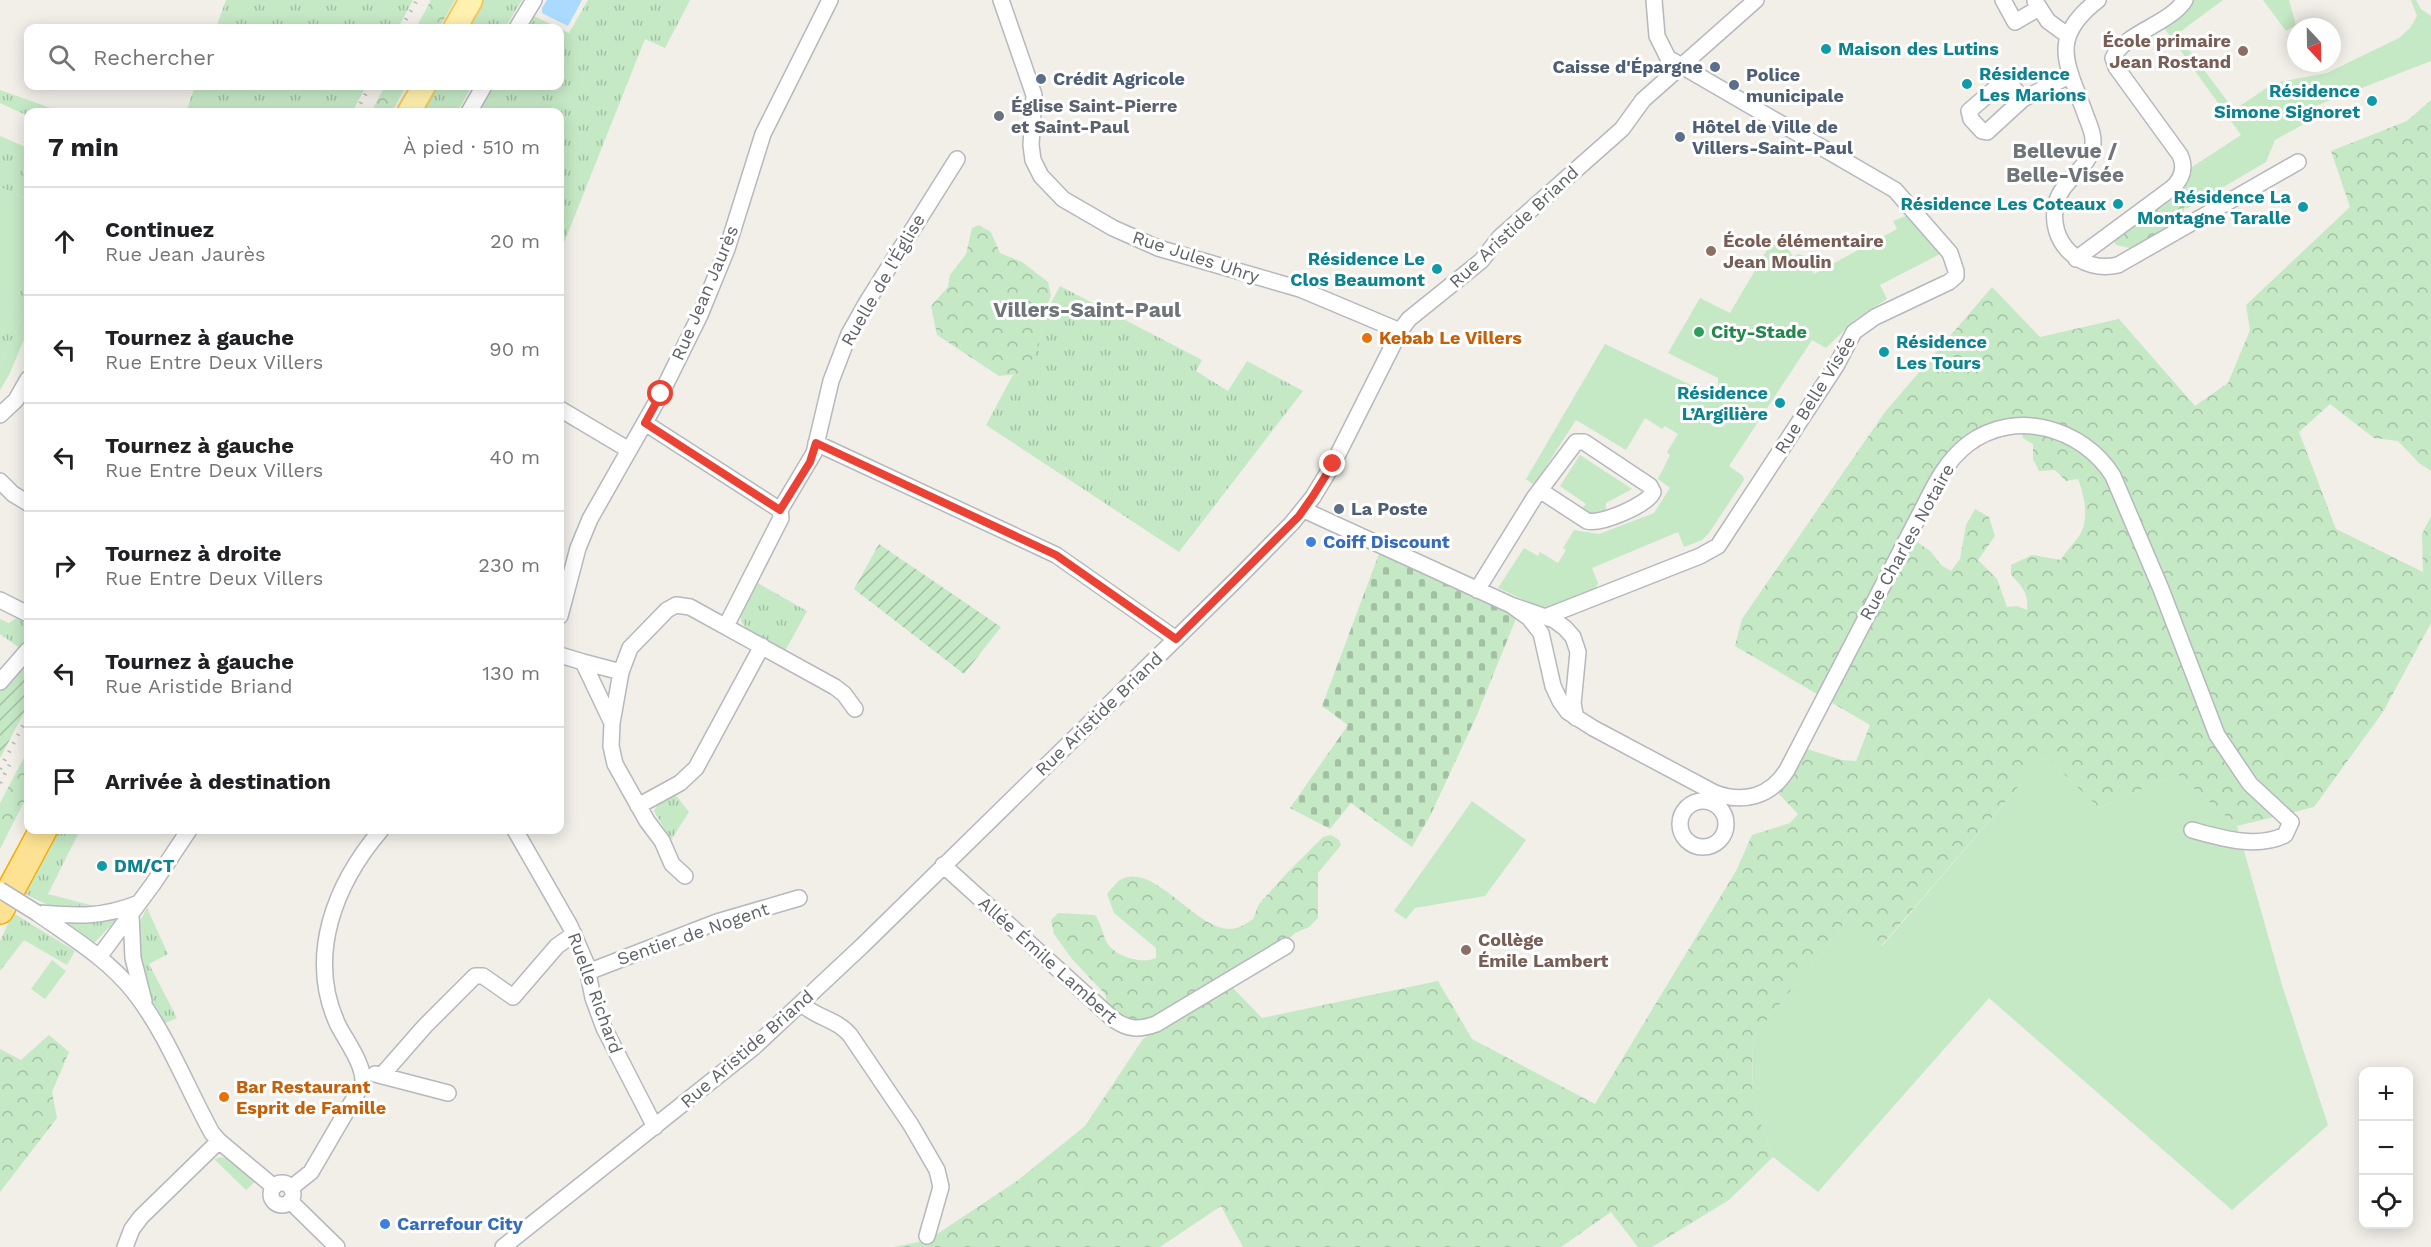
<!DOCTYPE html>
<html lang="fr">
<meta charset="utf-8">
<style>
:root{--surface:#fff;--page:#f6f6f6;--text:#202124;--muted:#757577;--line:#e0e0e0}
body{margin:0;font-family:"Work Sans",sans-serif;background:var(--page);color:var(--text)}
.controls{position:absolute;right:18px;bottom:18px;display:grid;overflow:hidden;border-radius:12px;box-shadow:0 3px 15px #0003}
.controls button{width:54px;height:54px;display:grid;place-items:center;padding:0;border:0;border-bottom:2px solid var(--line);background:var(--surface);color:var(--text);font:30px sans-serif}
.compass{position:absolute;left:2287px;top:18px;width:54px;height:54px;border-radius:50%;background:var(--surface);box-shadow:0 3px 15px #0003;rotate:158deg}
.stop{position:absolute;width:18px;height:18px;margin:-14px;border:4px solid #ea4335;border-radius:50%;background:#fff}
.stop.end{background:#ea4335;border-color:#fff;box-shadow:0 2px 6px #0008}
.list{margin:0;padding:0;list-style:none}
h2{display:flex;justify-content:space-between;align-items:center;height:78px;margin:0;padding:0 24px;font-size:26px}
h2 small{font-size:20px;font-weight:400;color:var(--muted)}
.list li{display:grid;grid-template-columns:39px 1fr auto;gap:18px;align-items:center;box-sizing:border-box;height:108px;padding:0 24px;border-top:2px solid var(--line)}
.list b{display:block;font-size:22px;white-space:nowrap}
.list p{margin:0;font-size:20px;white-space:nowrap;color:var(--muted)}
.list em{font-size:20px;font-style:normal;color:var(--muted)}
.icon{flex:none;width:33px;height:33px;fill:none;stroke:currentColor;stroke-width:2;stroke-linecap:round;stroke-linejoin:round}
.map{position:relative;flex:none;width:2431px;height:1247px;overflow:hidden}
.search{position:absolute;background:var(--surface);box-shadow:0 3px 15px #0003;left:24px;top:24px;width:540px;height:66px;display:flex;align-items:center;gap:15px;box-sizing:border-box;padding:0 21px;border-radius:12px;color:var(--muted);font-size:22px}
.panel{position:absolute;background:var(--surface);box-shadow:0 3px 15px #0003;left:24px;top:108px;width:540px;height:726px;border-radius:12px}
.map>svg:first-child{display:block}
</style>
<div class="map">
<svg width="2431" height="1247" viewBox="0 0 2431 1247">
<defs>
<pattern id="grass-tufts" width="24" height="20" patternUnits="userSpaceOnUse" patternTransform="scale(1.5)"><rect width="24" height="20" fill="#c5e8c5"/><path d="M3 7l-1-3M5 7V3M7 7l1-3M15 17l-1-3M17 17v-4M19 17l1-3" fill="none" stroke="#a3c0a4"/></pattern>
<pattern id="forest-crowns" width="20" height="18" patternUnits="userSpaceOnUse" patternTransform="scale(1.5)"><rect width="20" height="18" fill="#c5e8c5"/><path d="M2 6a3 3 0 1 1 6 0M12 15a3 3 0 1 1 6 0" fill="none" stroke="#a3c0a4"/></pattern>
<pattern id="cemetery-stones" width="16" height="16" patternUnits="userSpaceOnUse" patternTransform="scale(1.5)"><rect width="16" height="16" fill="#c5e8c5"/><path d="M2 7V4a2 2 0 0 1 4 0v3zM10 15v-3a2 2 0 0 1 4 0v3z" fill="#a3c0a4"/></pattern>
<pattern id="garden-furrows" width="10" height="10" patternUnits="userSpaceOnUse" patternTransform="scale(1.5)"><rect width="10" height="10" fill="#c5e8c5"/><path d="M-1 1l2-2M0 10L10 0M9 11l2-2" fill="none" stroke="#a3c0a4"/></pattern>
</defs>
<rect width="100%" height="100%" fill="#f1efe8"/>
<path fill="url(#grass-tufts)" d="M226,0H413L398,28H216Z
M479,0H522L505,28H464Z
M588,0H690L665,48L645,39L560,253V112H477L492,86H560V28H524L532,15L569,33Z
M195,86H366L352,112H186Z
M433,86H472L457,112H418Z
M0,90L62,112H28V116L0,103Z
M0,147L28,161V200L0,187Z
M28,272V303L0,367V337Z
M1060,286L1202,360L1196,371L1228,391L1247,361L1303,391L1179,552L986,425L1013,375L1019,374L1039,345L1043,318Z
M756,582L807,611L785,651C771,644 736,632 741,612C743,602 751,591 756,582Z
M21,615L28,620V642L21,649L0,634V619L9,623Z
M675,794L689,812L671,840L654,811L658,804Z
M54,830H80L48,894L102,908L48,905L21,892Z
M147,908L168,954L149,964L177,1018L163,1024L144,984L140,965L138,925Z
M13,913L75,951L67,965L24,940L0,971V941Z
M119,917L94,943L61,921Z
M221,1157L229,1159L256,1181L246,1190L214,1159Z"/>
<path fill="url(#forest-crowns)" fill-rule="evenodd" d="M431,0H455L439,28H416Z
M385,86H406L392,112H371Z
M2431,100V471L2419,463L2398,441L2374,438L2330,404L2299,432L2336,529L2423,572L2422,534L2431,516V623L2383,712L2314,807L2237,826L2177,774L2099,808L2045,756L1881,946L1851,915L1752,1039L1753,1101L1773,1157L1729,1200L1652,1247H1638L1611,1212L1561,1247H1243L1221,1206L1160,1247H894L928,1240L1017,1181L1085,1126L1143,1039L1231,986L1262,1018L1438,981L1472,1039L1595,1104L1736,871L1752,835L1790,823L1798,814L1778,793L1807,749L1842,760L1856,761L1870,725L1735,646L1742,619L1885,412L1992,287L2040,337L2119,319L2195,406L2228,383L2250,330L2246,305L2350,207L2331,151L2407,121ZM2020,426L2023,438L2033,444V459L2039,471L2055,470L2066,481L2078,479C2084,494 2089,517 2081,533C2076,542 2066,550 2061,560L2032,555L2011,565V575C2022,586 2029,594 2027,610L2017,606L2007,607L1997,579L1978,560L1995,536L1989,517L1975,509L1966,525L1960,559L1951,571L1941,565L1931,552L1908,535L1967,445Z
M2176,197L2182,199C2195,222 2150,240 2134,249L2116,245L2113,239Z
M979,225L991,232L1000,253L1022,262L1048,282L1051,296L1044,312L1039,345L1033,358L1019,374L999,376L937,335L931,306L948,287L950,275L966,254L972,228Z
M28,750V794L0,849V803Z
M1331,835L1339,840L1341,845L1318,873V918L1309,927L1295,933L1274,953L1135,1029L1108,1005L1105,994L1072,959L1054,934L1051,920L1058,913L1095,915C1101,924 1102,932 1106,941C1113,956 1142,965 1156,958V948L1114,913L1107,894C1111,890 1115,883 1120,880C1155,859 1200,938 1236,928C1242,927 1248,922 1253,919L1259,904L1288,872L1323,837Z
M49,1035L69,1052L52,1092L57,1118L0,1192V1049L21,1060Z"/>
<path fill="url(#cemetery-stones)" d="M1379,554L1517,616L1477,715L1430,816L1412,847L1351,803L1330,829L1290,808L1348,725L1322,706Z"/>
<path fill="#c5e8c5" d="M2185,0H2223L2177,34L2234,110L2274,83L2327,73L2399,38L2410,28L2417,16L2411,0H2416L2421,9L2431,16V61L2300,112L2304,124L2275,140L2266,162L2186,209L2175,193L2189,169L2241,135L2160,22Z
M2263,0H2289L2296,25L2286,31Z
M0,136L28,148V161L0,147Z
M0,187L28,200V272L0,337Z
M1908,215L1942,253L1880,285L1887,299L1856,319L1826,348L1812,340L1729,466L1743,476L1744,480L1709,533L1702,540L1684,547L1678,532L1592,568L1598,583L1596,588L1550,607L1542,608L1498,588L1524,548L1538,556L1540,552L1558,563L1566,550L1563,548L1574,530L1599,534L1654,513L1670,488L1658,479L1670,455L1667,452L1678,434L1665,426L1662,429L1645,418L1626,450L1576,420L1534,485L1526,479L1605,344L1718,398V378L1668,353L1700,298L1730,313L1774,238L1785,243L1793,257L1799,254L1804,256L1814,274L1897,229L1893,221Z
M28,303V330L9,375L0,390V367Z
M1580,455L1632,489L1606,503V510L1591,514L1580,511L1586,504L1560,486Z
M2045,756L2099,808L2177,774L2237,826L2282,985L2328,1125L2232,1210L1989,998L1818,1192L1773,1157L1753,1101L1752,1039L1851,915L1882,946Z
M1472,801L1526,840L1485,896L1415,908L1406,919L1394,911Z
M52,960L66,971L45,999L31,989Z"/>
<path fill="url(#garden-furrows)" d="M879,544L1001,627L964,674L854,589Z
M28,660V705L0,758V692Z"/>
<path fill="#aadaff" d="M547,0H582L568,26L542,13V8Z"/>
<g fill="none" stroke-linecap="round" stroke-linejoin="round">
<defs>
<path id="street" d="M1001,0L1034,95L1031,145L1033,160L1041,176L1063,199L1113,228L1158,248L1300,289L1400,331
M2003,0L2015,22L2039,8
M2098,0C2047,39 2068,65 2086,116C2089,124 2094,134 2093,143C2092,167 2061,180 2056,204C2047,242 2081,274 2118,265L2298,162
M2035,1L2048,21L2067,35
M517,28L534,0
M2023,99L2006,79L1969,111L1971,119L1982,131L1987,132L2023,99L2071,75
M469,112L484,86
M2076,259L2172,188C2182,179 2186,168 2180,155L2116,67L2113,58C2124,33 2170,24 2185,0
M560,409L629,450
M0,415L16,400L28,379
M645,423L780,510
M816,443L1056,555L1176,639
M0,481L13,494L28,503
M1304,510L1511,605L1554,620L1565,628L1573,637L1578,652L1573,704L1576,718
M1477,590L1534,498L1576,442H1584L1650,486L1653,492C1648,505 1600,525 1587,521L1541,491
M0,600L28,614
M1511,605L1529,618L1541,633L1553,686L1560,701L1568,712L1593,728L1715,793C1744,804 1771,796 1787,770L1923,508C1935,484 1946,461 1968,444C2015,408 2083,428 2113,476L2161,589L2217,735L2250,784L2291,822L2285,835C2256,849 2221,838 2192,830
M560,616L578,548L590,519L661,394L700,315L727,249L763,134L830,0
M1545,617L1700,556L1718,546L1836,366L1854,332L1875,317L1949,282L1956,276V271L1950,253L1895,190L1668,58L1657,36L1654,0
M726,626L781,518L780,510L814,453L831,381L849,334L867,302L957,159
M560,655L583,662L612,723L611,746L615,764L647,821L662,841L672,864L685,876
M583,662L621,672
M0,682L28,650
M612,723L621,672L630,648L667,610L676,605L690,607L835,687L844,694L855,709
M1680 824a23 23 0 1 1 46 0a23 23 0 1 1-46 0Z
M638,806L680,783L696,768L762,646
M515,830L570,926L586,963L593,998L604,1028L655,1127
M943,865L1113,1019C1128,1030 1139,1030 1156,1024L1286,946
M37,913C71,937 108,959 134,992C167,1034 186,1086 212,1133L219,1141L274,1187
M37,913C77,916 102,918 139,903
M131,915L133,958L144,1001
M99,957L153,884L189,830
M588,972L717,922L799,898
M802,1004C816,1018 837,1019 850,1035L911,1125L937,1170L941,1187L927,1236
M375,1074L448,1093
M382,1075L425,1026L475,976H483L513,997L557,946L574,934
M271 1194a11 11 0 1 1 22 0a11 11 0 1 1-22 0Z
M291,1188L311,1172L363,1083C364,1064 346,1041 338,1025C306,956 335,884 381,830
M290,1201L337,1247
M125,1247L132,1229L141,1217L219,1141
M503,1247L753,1048L862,946L1239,577L1292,523L1313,497L1333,464L1400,331L1409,319L1481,261L1500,237L1622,129L1643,100L1756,0"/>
<path id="primary" d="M455,28L471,0
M409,112L424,86"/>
<path id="highway" d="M0,910L43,830"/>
</defs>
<use href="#street" stroke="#b5b8bc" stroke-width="18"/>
<use href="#primary" stroke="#f2c960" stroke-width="26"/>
<use href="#highway" stroke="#f9ab00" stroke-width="30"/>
<use href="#street" stroke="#fff" stroke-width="15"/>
<use href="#primary" stroke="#fff2af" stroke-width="22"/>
<use href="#highway" stroke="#fde293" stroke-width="27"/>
<path stroke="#b6b7b8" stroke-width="4" stroke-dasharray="1.5 8" stroke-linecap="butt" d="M401,28L417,0
M356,112L370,86
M0,769L28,716
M0,783L11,762"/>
<defs>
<path id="street-bridge" d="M0,890L37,913"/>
</defs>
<use href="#street-bridge" stroke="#b5b8bc" stroke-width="18" stroke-linecap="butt"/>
<use href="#street-bridge" stroke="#fff" stroke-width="15"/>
</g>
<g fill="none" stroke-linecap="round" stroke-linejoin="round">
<path stroke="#ea4335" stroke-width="8" d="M661,394L645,423L780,510L810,462L816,443L1056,555L1176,639L1299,516L1313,496L1333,464"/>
</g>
<g fill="#0f9aa8" stroke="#fff" stroke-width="2">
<circle cx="1826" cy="49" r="6"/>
<circle cx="1967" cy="84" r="6"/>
<circle cx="2372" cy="101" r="6"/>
<circle cx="2118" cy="204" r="6"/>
<circle cx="2303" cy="207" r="6"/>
<circle cx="1437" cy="269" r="6"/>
<circle cx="1884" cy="352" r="6"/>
<circle cx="1780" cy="403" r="6"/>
<circle cx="102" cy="866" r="6"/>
</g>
<g fill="#8d6e63" stroke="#fff" stroke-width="2">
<circle cx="2243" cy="51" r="6"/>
<circle cx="1711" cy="251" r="6"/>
<circle cx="1466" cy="950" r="6"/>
</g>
<g fill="#5c6f8a" stroke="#fff" stroke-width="2">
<circle cx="1715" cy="67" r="6"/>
<circle cx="1041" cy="79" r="6"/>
<circle cx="1734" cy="85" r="6"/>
<circle cx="1680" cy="137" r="6"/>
<circle cx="1339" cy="509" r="6"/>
</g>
<circle fill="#6b7280" stroke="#fff" stroke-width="2" cx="999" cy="116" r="6"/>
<circle fill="#2e9e5b" stroke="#fff" stroke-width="2" cx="1699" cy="332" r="6"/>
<g fill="#e8710a" stroke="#fff" stroke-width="2">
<circle cx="1367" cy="338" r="6"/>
<circle cx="224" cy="1097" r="6"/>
</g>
<g fill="#3f7fe0" stroke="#fff" stroke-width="2">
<circle cx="1311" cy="542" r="6"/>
<circle cx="385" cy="1224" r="6"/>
</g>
<g text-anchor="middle" stroke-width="6" stroke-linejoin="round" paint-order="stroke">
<g font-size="18" font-weight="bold" fill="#785e54" stroke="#fff" text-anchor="start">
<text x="2231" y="47" text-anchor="end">École primaire<tspan x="2231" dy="21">Jean Rostand</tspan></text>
<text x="1723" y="247">École élémentaire<tspan x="1723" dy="21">Jean Moulin</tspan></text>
<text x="1478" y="946">Collège<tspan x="1478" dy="21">Émile Lambert</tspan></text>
</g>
<g font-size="18" font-weight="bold" fill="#0d838f" stroke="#fff" text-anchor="end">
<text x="1838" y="55" text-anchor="start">Maison des Lutins</text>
<text x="1979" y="80" text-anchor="start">Résidence<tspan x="1979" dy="21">Les Marions</tspan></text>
<text x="2360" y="97">Résidence<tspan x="2360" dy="21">Simone Signoret</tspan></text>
<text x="2291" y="203">Résidence La<tspan x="2291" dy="21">Montagne Taralle</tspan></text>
<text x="2106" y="210">Résidence Les Coteaux</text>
<text x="1425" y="265">Résidence Le<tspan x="1425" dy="21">Clos Beaumont</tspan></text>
<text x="1896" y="348" text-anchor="start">Résidence<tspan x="1896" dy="21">Les Tours</tspan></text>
<text x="1768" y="399">Résidence<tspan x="1768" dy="21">L’Argilière</tspan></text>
<text x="114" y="872" text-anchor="start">DM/CT</text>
</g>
<g font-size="18" font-weight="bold" fill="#4e5e75" stroke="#fff" text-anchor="start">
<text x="1703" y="73" text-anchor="end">Caisse d'Épargne</text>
<text x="1746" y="81">Police<tspan x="1746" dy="21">municipale</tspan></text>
<text x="1053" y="85">Crédit Agricole</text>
<text x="1692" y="133">Hôtel de Ville de<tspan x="1692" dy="21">Villers-Saint-Paul</tspan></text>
<text x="1351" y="515">La Poste</text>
</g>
<g font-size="18" font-weight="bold" fill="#5b616d" stroke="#fff" text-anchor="start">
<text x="1011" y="112">Église Saint-Pierre<tspan x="1011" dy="21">et Saint-Paul</tspan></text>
</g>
<g font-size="18" fill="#5f6368" stroke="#fff">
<text transform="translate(1514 227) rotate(-43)" y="6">Rue Aristide Briand</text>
<text transform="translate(1196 257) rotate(18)" y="6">Rue Jules Uhry</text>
<text transform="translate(883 280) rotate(-60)" y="6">Ruelle de l'Église</text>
<text transform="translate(705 293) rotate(-67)" y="6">Rue Jean Jaurès</text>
<text transform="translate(1815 395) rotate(-58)" y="6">Rue Belle Visée</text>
<text transform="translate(1907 542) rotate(-61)" y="6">Rue Charles Notaire</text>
<text transform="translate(1099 714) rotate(-44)" y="6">Rue Aristide Briand</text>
<text transform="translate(693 934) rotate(-19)" y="6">Sentier de Nogent</text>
<text transform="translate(1048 960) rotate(42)" y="6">Allée Émile Lambert</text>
<text transform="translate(595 993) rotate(70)" y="6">Ruelle Richard</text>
<text transform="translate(747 1049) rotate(-41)" y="6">Rue Aristide Briand</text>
</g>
<g font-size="18" font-weight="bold" fill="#27864d" stroke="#fff" text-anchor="start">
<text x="1711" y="338">City-Stade</text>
</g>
<g font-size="18" font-weight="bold" fill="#c56008" stroke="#fff" text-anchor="start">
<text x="1379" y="344">Kebab Le Villers</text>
<text x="236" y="1093">Bar Restaurant<tspan x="236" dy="21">Esprit de Famille</tspan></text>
</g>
<g font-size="18" font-weight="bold" fill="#366cbe" stroke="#fff" text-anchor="start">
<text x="1323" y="548">Coiff Discount</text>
<text x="397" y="1230">Carrefour City</text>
</g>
<g font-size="21" font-weight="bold" fill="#70757a" stroke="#fff">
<text x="2065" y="158">Bellevue /<tspan x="2065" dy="24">Belle-Visée</tspan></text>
<text x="1087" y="317">Villers-Saint-Paul</text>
</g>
</g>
</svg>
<div class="controls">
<button>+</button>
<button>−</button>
<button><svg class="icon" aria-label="locate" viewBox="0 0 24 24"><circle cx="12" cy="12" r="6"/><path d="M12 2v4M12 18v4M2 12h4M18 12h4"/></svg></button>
</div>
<svg class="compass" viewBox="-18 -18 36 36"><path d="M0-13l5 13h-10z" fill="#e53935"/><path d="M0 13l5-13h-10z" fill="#757577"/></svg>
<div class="stop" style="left:661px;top:394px"></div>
<div class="stop end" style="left:1333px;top:464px"></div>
<div class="search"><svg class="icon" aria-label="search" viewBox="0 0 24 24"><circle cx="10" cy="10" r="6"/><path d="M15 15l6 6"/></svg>Rechercher</div>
<section class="panel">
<h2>7 min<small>À pied · 510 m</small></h2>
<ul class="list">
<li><svg class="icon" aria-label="ahead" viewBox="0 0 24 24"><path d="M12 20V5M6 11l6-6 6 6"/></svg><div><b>Continuez</b><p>Rue Jean Jaurès</p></div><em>20 m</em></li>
<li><svg class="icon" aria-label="left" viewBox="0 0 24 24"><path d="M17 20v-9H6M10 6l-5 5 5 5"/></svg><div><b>Tournez à gauche</b><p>Rue Entre Deux Villers</p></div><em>90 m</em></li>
<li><svg class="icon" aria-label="left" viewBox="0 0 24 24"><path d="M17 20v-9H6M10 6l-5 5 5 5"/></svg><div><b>Tournez à gauche</b><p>Rue Entre Deux Villers</p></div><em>40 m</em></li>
<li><svg class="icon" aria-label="right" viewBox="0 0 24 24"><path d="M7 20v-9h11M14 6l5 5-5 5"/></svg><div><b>Tournez à droite</b><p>Rue Entre Deux Villers</p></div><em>230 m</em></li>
<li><svg class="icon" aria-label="left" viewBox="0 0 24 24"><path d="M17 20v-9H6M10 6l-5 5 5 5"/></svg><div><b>Tournez à gauche</b><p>Rue Aristide Briand</p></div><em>130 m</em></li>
<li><svg class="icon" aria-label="arrive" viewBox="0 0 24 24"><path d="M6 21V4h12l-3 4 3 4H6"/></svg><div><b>Arrivée à destination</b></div></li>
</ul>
</section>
</div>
